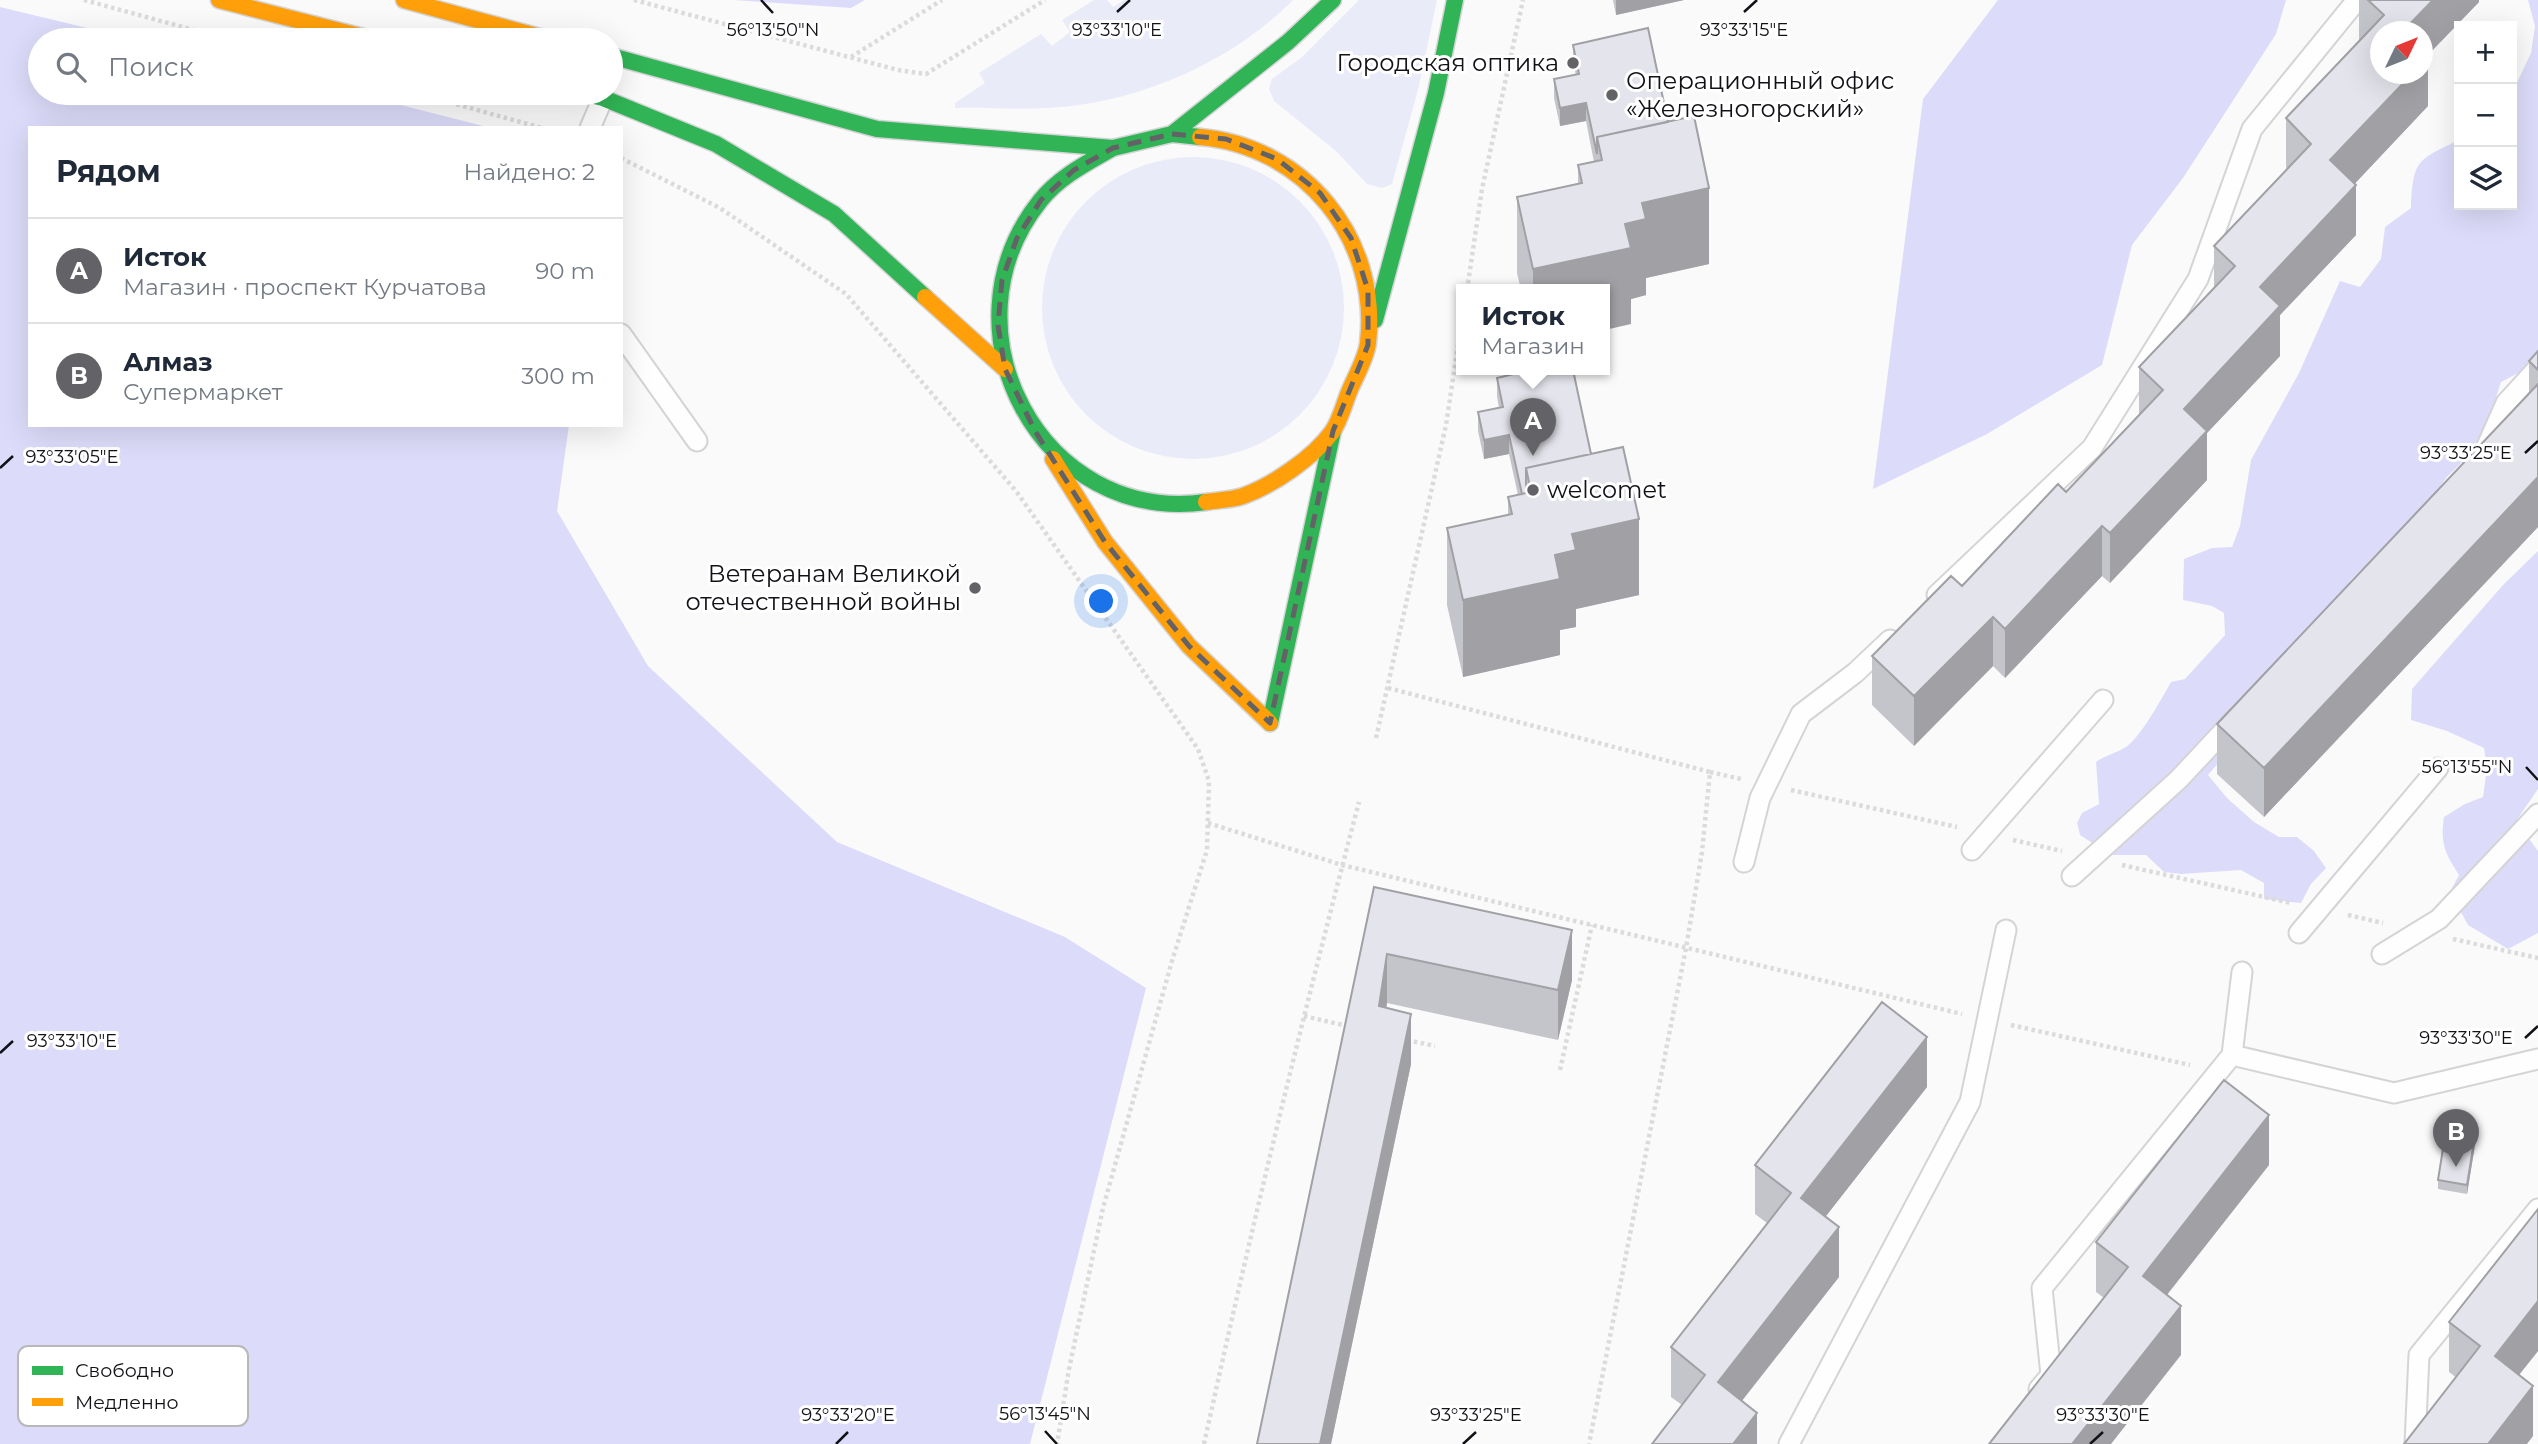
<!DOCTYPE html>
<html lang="ru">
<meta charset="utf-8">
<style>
:root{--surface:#fff;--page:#f2f2f3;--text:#1f2937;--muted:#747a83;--line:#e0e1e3;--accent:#636367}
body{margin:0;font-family:Montserrat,sans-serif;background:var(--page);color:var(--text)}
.controls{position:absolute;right:21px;top:21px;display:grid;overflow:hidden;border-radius:0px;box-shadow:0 7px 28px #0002}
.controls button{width:63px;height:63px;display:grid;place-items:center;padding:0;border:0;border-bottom:2px solid var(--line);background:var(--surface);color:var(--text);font:35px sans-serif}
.compass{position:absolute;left:2370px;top:21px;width:63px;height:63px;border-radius:50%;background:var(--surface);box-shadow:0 7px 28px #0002;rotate:47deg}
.you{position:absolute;left:1102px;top:602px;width:24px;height:24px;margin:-18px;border:5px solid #fff;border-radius:50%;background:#1a73e8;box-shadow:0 0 0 10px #1a73e833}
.badge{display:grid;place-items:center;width:46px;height:46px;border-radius:50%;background:var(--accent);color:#fff;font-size:23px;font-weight:700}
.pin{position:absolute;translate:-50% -58px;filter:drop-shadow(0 2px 4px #0008)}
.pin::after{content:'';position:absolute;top:37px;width:24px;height:21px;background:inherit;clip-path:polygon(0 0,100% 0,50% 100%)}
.popup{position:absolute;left:1456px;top:284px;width:154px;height:91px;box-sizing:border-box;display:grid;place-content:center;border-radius:0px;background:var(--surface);filter:drop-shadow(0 2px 5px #0005);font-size:23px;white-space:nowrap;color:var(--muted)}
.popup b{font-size:26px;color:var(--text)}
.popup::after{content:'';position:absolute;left:50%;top:100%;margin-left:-14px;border:14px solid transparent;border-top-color:var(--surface)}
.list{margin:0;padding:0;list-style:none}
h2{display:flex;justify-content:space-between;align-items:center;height:91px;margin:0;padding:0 28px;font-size:30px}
h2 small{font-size:23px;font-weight:400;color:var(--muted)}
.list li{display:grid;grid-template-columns:46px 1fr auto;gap:21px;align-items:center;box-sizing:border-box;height:105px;padding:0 28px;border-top:2px solid var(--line)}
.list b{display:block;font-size:26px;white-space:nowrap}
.list p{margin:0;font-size:23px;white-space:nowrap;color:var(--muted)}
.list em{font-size:23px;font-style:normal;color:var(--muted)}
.icon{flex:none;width:38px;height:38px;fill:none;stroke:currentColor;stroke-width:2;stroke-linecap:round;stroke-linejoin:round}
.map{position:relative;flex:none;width:2538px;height:1444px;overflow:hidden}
.search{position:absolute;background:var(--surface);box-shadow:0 7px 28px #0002;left:28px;top:28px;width:595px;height:77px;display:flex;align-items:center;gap:18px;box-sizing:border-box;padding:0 24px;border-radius:38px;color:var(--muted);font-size:26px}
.panel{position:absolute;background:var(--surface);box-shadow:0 7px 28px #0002;left:28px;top:126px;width:595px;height:301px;border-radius:0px}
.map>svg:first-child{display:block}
</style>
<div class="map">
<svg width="2538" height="1444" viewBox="0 0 2538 1444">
<rect width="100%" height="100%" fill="#fafafb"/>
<path fill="#eaebf8" d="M1094,0H1107L1113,7L1124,0H1293C1231,63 1135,104 1047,108C1016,110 986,107 955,108V103L985,83L979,73L1041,34L1052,46L1070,32L1062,20Z
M1359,0H1437L1419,86L1392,184L1382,188L1367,184L1336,151L1274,101L1269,89L1272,79L1302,57Z
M1042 308a151 151 0 1 1 302 0a151 151 0 1 1-302 0Z"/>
<path fill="#dcdcfa" d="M733,0H865L851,8Z
M1998,0H2286L2276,34L2183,178L2132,245L2102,365L1987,434L1873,489L1923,99Z
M2528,0H2538V358L2528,368L2501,382L2490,416L2470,454L2447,477L2425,507L2350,581L2333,629L2208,775L2227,798L2254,822L2279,837H2297L2314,851L2326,868L2311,884L2301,903L2264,899V883L2241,870L2181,874L2164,872L2146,855H2111L2080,835L2077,823L2082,813L2099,804L2096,762C2106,755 2116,753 2126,747C2140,738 2162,698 2171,682L2185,679L2225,635L2224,613L2212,606L2183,600L2184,559L2212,548L2232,547L2240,526L2251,460L2299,373L2340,281L2360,287L2381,259L2385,227L2411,208C2413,160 2417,160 2459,140V205H2512V93L2531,53L2535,26Z
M0,7L137,40H40V93H354L491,128H30V425H569L557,511L648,666L837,842L1065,937L1146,988L1030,1444H0Z
M2538,551V789L2516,821L2538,851V933L2508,949L2468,925L2450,892L2459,875C2445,853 2440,844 2444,817L2465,804L2483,797L2487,768L2484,748L2447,731L2411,720L2412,689L2503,585Z"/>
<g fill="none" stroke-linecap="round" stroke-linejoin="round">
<defs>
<path id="lane" d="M590,128L603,98
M621,334L697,441
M2483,455L2506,403L2538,368
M1937,595L2092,448L2198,279L2252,129L2357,0
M1972,850L2103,700
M1744,862L1760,798L1801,714L1855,673L1890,640
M2072,876L2179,779L2235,719
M2299,933L2438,768
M2382,954L2439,919L2538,814
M2232,1055L2394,1093L2538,1059
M2039,1389L2051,1375L2042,1288L2232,1055L2242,972
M1789,1444L1970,1102L2006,930
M2415,1444L2419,1355L2538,1209"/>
<path id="fast" d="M611,56L877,129L1113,148L1172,134L1200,137
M581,93L603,98L716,144L834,214L925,297
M1172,134L1288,42L1333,0
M1113,148C1087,163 1059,177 1040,201C938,329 1041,525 1206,502
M1375,320L1436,93L1455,0
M1270,723L1333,431"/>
<path id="slow" d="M219,0L375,40
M404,0L551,40
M1200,137C1304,146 1380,238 1368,343C1366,359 1355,377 1349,392C1344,404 1340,421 1332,432C1313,458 1273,485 1243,496C1232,500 1218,500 1206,502
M925,297L1005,369
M1053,459L1105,542L1189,646L1270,723"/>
</defs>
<use href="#lane" stroke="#d4d4d7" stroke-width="23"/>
<use href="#fast" stroke="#d4d4d7" stroke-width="19"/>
<use href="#slow" stroke="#d4d4d7" stroke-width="19"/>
<path stroke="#dbdbdb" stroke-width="4.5" stroke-dasharray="3.5 3.5" stroke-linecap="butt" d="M84,0L201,32
M634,0L898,70L926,74L1045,0
M851,57L942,0
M416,93L542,128
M621,158L720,208L846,294L1016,491L1198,749L1209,781L1207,850L1172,961L1103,1208L1069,1369L1057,1444
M1467,290L1482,189L1523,0
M1388,688L1710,772L1702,852L1686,948L1589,1444
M1376,738L1446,425L1461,325
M1710,772L1741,779
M1791,790L1957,827
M1208,823L1342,865L1962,1014
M2013,840L2062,851
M2122,865L2291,903
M2348,915L2383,923
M2453,939L2538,958
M1304,1016L1347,1026
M2011,1025L2190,1065
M1407,1040L1435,1046
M1560,1070L1592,925
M1204,1444C1251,1229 1303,1015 1359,802"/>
<use href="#lane" stroke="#fefefe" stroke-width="19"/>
<use href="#fast" stroke="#30b455" stroke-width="16"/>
<use href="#slow" stroke="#ff9f0a" stroke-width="16"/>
</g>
<path fill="#c4c4cb" d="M1613,0H1684L1616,15Z
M2359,0H2479V2L2427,56L2428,106L2354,184L2356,235L2280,315V356L2207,433V480L2110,583L2102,576L2005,678L1993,666L1914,746L1872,705V656L1962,586L2066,492L2139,414V367L2214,288V246L2287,169L2286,167V118L2359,41Z
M1573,45L1668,122L1709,264L1646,278V295L1631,299V324L1605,290H1521L1517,273V197L1578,184V165L1594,162L1586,121L1560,126L1554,98V79L1576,75L1573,63Z
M2538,351V527L2264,817L2217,774V724L2529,394V361Z
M1497,378L1591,454L1639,595L1576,609V627L1560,630V655L1463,677L1447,605V528L1508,515V497L1518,495L1509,454L1484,459L1478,431V412L1499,408L1497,396Z
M1374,887L1572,980L1558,1040L1387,1003L1386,1008L1411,1064L1331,1444Z
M1927,1087L1825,1217L1839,1277L1742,1401L1757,1444L1682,1405L1671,1397V1347L1767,1223L1755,1214V1165Z
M2475,1145L2467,1194L2438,1189V1180Z
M2269,1165L2167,1295L2181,1355L2096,1292V1242Z
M2538,1209V1351L2519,1375L2533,1436L2449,1372V1322Z"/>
<path fill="#a0a0a5" d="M1616,0H1684L1616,15Z
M2433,0H2479V2L2423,60V32H2402Z
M2428,57V106L2330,210V160L2412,74H2423V63Z
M1586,103V121L1560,126V108Z
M2356,185V235L2280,315V356L2207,433V480L2110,583V533L2184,409L2260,287Z
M1709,188V264L1646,278V295L1631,299V324L1605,330V290H1533V269L1625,224L1642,203Z
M1509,435V454L1484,459V440Z
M2538,477V527L2264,817V768Z
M1639,519V595L1576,609V627L1560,630V655L1463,677V600L1555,555L1572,534Z
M2102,526V576L2005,678V629Z
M1993,617V666L1914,746V696Z
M1572,930V980L1558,1040V990Z
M1387,954V1003L1379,1056V1006Z
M1411,1014V1064L1331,1444H1320Z
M1927,1037V1087L1801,1248V1198Z
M2269,1115V1165L2143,1325V1276Z
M2475,1135V1145L2467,1194V1185Z
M1839,1227V1277L1718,1431V1382Z
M2538,1301V1351L2495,1405V1356Z
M2181,1306V1355L2111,1444H2072Z
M2533,1386V1436L2527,1444H2488Z
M1757,1413V1444H1733Z"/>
<path fill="#e4e4ec" stroke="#a0a0a5" stroke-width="2" d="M2368,0H2433L2402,32H2381V74H2412L2330,160L2356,185L2260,287L2280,306L2184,409L2207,431L2110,533L2102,526L2005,629L1993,617L1914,696L1872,656L1951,576L1962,586L2058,484L2066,492L2163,390L2139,367L2235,266L2214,246L2311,144L2286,118L2384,15Z
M1648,28L1668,122L1597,137V154L1586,103L1560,108L1554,79L1579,74L1573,45Z
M2423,51L2428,57L2423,63Z
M1694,116L1709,188L1642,203L1646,219L1625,224L1631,248L1533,269L1517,197L1582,183L1578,165L1602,160L1597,137Z
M2538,351V370L2529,361Z
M1530,370H1573L1591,454L1526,468V493L1522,494L1509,435L1484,440L1478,412L1503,407L1497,378Z
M2538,384V477L2264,768L2217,724Z
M1623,447L1639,519L1572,534L1576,550L1555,555L1560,579L1463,600L1447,528L1512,514L1508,497L1531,492L1526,468Z
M1374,887L1572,930L1558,990L1387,954L1379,1006L1411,1014L1320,1444H1257Z
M1882,1002L1927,1037L1801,1198L1839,1227L1718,1382L1757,1413L1733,1444H1652L1705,1375L1671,1347L1791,1193L1755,1165Z
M2224,1080L2269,1115L2143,1276L2181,1306L2072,1444H1989L2128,1267L2096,1242Z
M2446,1130L2475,1135L2467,1185L2438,1180Z
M2538,1209V1301L2495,1356L2533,1386L2488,1444H2404L2480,1346L2449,1322Z"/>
<path fill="none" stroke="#636367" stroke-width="5" stroke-dasharray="14 9" stroke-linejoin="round" d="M1172,134L1226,139L1277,159L1320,193L1351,238L1368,290V345L1333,431L1270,723L1189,646L1105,542L1035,431L1005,369L998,325L1002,280L1017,238L1041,200L1074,170L1113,148Z"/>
<path fill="none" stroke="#111117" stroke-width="2.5" d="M761,0L773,13M1117,12L1130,0M1744,12L1757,0M2525,453L2538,441M0,468L13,456M2526,767L2538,780M2525,1038L2538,1026M0,1053L13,1041M1045,1431L1057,1444M836,1444L848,1432M1463,1444L1476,1432M2090,1444L2103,1432"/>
<g fill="#636367" stroke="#fff" stroke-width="2.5">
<circle cx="1573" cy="63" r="7"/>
<circle cx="1612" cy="95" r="7"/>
<circle cx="1533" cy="490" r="7"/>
<circle cx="975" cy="588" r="7"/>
</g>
<g text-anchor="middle" stroke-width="6" stroke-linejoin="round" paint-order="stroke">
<g font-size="24" fill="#111117" stroke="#fff" text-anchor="end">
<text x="1559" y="71">Городская оптика</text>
<text x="1626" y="89" text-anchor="start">Операционный офис<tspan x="1626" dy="28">«Железногорский»</tspan></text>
<text x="1547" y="498" text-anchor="start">welcomet</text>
<text x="961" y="582">Ветеранам Великой<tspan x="961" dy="28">отечественной войны</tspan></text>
</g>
</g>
<rect x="18" y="1346" width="230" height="80" rx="10" fill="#fff" stroke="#b8b8b9" stroke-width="2"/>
<rect x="32" y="1366" width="31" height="9" fill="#30b455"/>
<rect x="32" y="1398" width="31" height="8" fill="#ff9f0a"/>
<g font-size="19" fill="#111117">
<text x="75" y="1377">Свободно</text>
<text x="75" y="1409">Медленно</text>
</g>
<g font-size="18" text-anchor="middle" fill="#111117" stroke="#fff" stroke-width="6" stroke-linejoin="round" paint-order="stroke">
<text x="1117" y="36">93°33'10"E</text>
<text x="1744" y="36">93°33'15"E</text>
<text x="773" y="36">56°13'50"N</text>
<text x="2466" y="459">93°33'25"E</text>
<text x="72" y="463">93°33'05"E</text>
<text x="2467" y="773">56°13'55"N</text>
<text x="2466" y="1044">93°33'30"E</text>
<text x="72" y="1047">93°33'10"E</text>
<text x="1045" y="1420">56°13'45"N</text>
<text x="848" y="1421">93°33'20"E</text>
<text x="1476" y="1421">93°33'25"E</text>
<text x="2103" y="1421">93°33'30"E</text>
</g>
</svg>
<div class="controls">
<button>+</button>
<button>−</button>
<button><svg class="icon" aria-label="layers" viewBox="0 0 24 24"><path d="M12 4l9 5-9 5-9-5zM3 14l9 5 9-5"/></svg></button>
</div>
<svg class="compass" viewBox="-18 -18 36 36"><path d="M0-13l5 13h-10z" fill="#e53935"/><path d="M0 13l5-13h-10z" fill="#747a83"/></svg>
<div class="you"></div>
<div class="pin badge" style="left:1533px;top:456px">A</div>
<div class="popup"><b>Исток</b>Магазин</div>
<div class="pin badge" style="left:2456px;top:1167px">B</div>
<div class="search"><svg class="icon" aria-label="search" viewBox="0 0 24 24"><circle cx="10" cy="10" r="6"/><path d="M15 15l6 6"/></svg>Поиск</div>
<section class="panel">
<h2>Рядом<small>Найдено: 2</small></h2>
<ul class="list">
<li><span class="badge">A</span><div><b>Исток</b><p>Магазин · проспект Курчатова</p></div><em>90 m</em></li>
<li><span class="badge">B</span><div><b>Алмаз</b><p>Супермаркет</p></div><em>300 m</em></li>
</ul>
</section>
</div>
